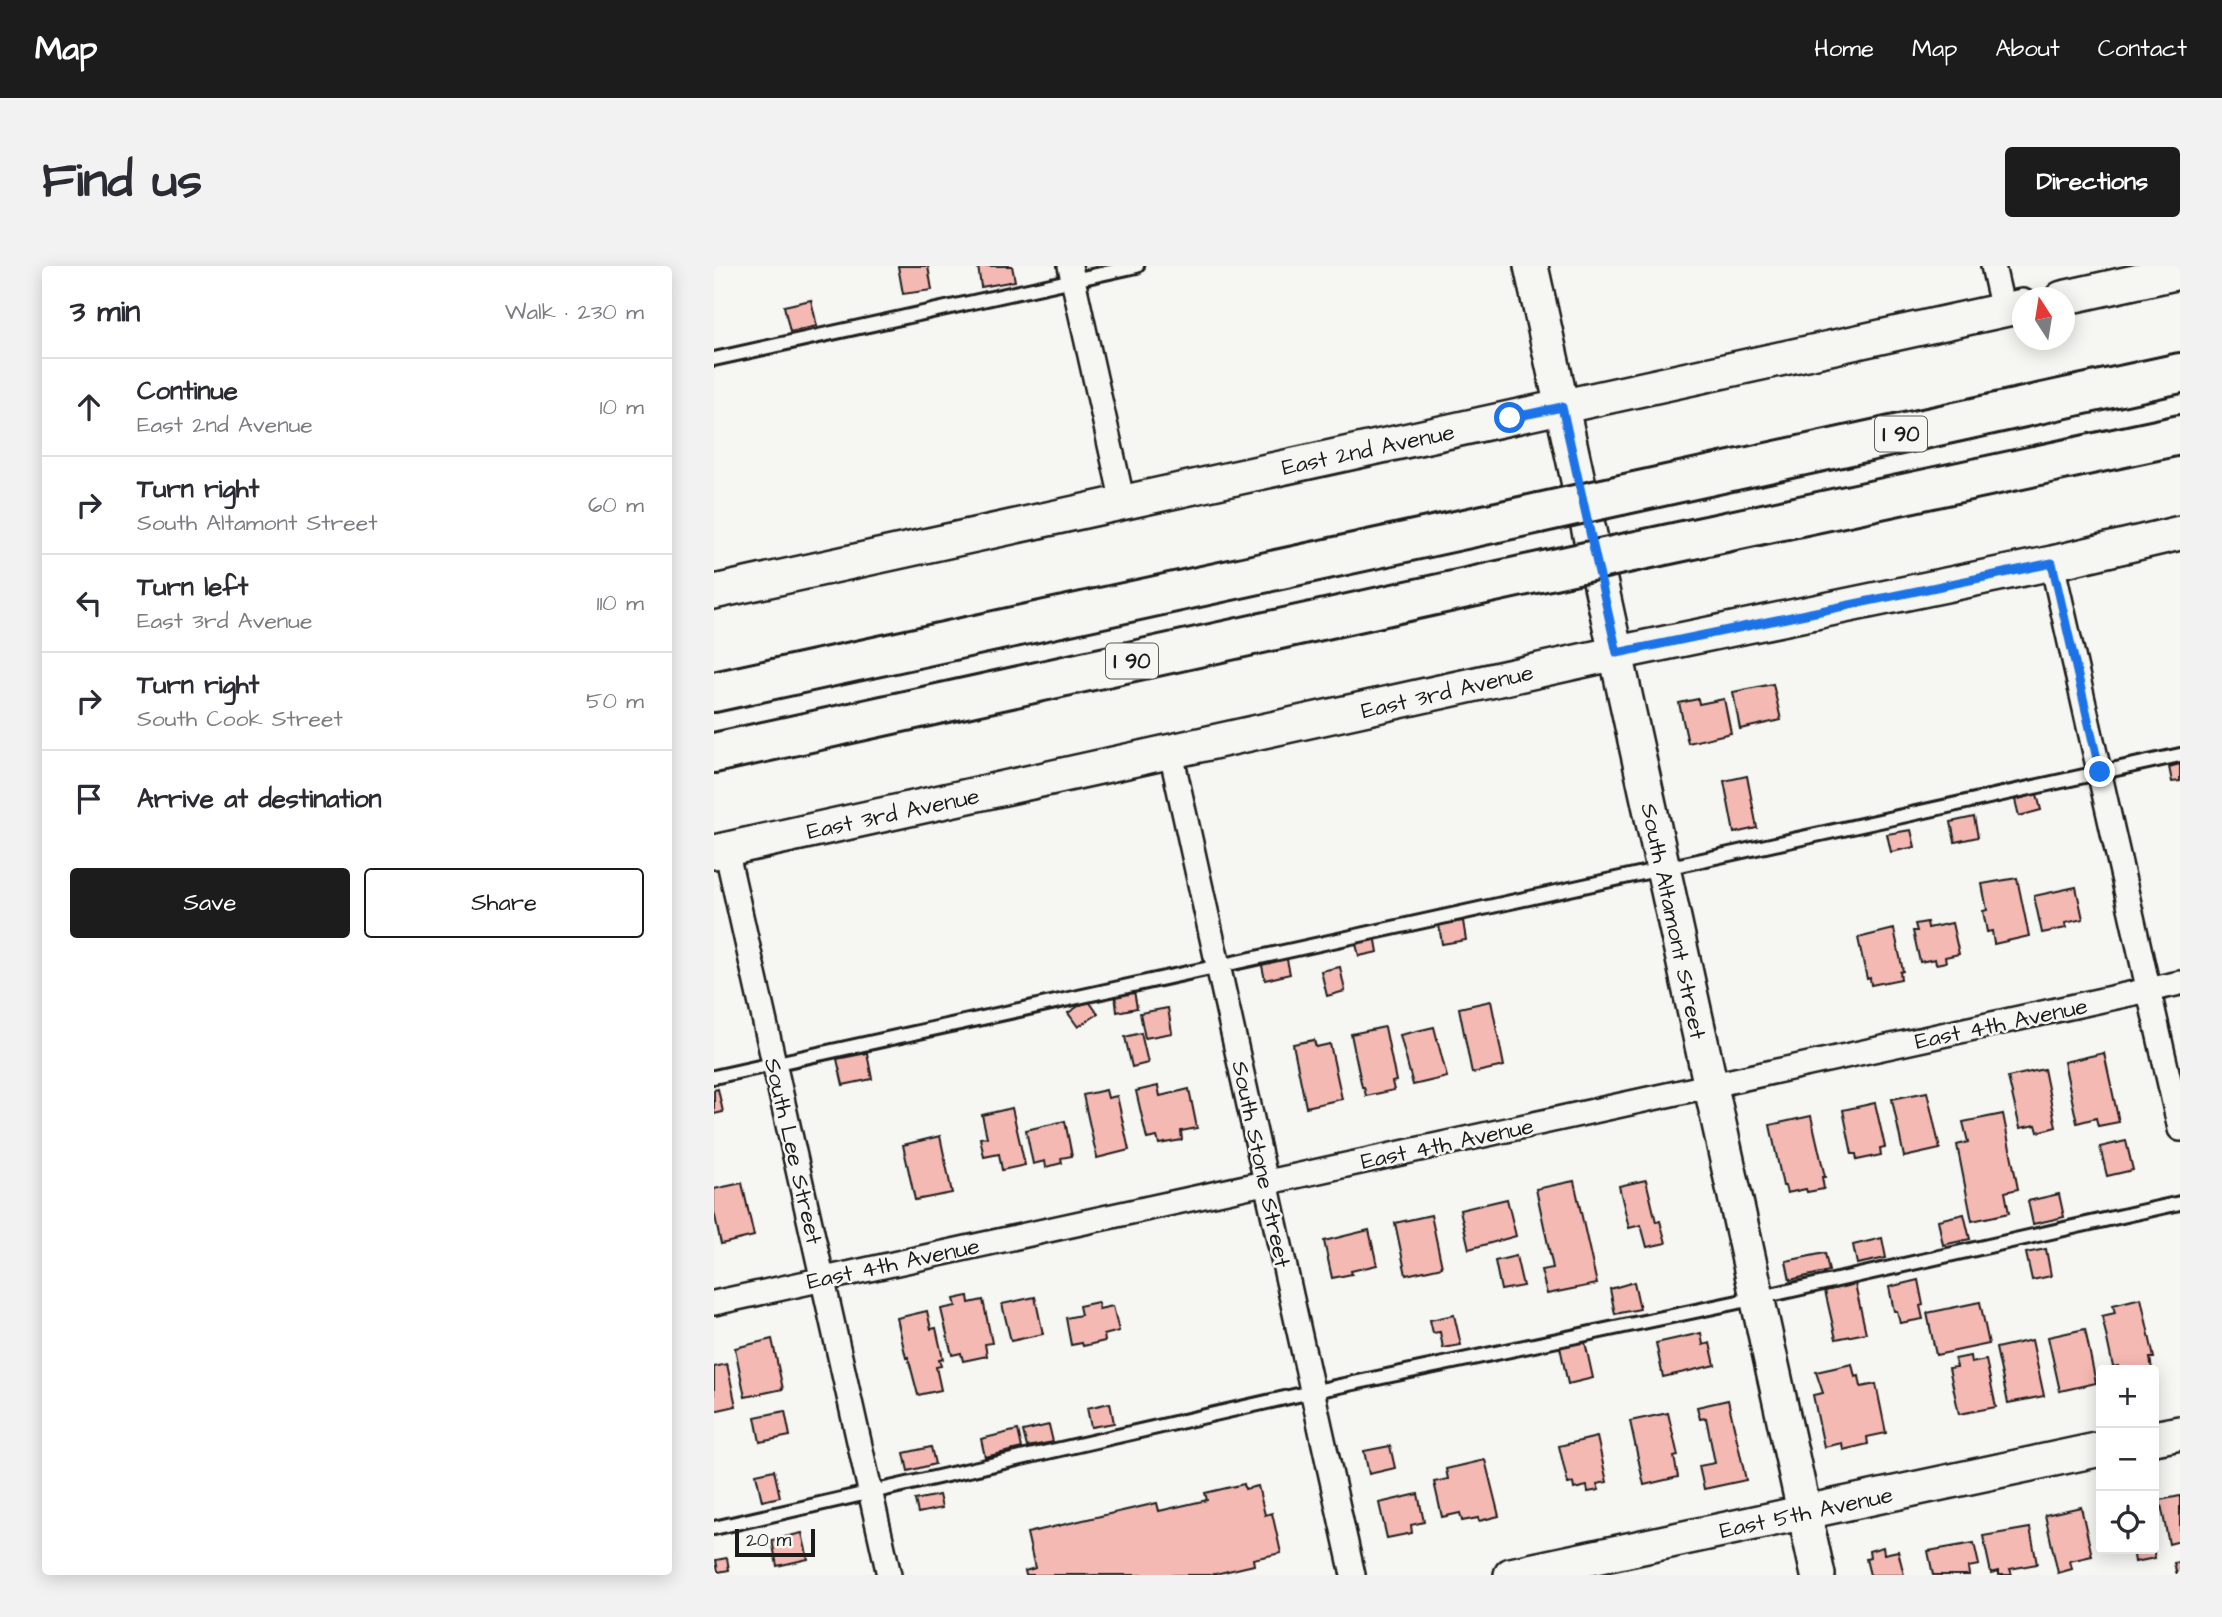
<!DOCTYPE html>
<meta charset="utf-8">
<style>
:root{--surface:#fff;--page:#f2f2f3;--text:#2b2b33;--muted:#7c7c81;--line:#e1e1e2;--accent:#1c1c1c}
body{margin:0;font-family:"Architects Daughter",sans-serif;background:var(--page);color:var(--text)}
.controls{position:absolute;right:21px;bottom:21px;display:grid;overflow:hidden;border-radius:7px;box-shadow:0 4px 18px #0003}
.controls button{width:63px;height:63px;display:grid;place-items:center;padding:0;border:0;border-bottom:2px solid var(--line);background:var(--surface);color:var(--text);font:35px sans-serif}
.compass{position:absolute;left:1298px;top:21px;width:63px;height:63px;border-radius:50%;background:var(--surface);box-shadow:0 4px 18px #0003;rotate:348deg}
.scale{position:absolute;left:21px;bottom:18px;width:80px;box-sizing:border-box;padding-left:7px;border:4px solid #1c1c1c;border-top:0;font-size:19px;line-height:24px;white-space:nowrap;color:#1c1c1c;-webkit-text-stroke:5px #f6f6f2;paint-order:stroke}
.stop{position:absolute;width:21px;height:21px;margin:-16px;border:5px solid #1a73e8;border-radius:50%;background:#fff}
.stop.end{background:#1a73e8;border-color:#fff;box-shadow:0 2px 7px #0008}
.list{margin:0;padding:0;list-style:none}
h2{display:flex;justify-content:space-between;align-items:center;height:91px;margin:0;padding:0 28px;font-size:30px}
h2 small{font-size:23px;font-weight:400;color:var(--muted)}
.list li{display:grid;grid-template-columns:46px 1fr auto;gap:21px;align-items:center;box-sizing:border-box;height:98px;padding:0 28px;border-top:2px solid var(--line)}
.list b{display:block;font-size:26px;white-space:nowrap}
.list p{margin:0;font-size:23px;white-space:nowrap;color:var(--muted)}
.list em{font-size:23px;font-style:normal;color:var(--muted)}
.actions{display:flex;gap:14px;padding:21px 28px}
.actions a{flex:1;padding:16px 0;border:2px solid var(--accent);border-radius:7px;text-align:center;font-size:24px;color:var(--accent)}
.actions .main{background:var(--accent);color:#fff}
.icon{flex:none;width:38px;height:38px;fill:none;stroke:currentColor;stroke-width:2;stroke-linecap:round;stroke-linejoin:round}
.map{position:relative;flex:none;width:1466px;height:1309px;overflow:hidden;border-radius:7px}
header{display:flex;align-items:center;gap:42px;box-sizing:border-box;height:98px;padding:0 35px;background:var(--accent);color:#fff}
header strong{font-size:33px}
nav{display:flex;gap:38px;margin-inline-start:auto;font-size:24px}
.intro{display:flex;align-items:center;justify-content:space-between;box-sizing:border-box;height:168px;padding:0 42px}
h1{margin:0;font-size:49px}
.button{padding:18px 32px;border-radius:7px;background:var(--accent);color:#fff;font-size:24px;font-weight:700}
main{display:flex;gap:42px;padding:0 42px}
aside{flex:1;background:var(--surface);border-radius:7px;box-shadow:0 4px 18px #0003}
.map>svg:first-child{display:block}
</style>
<header>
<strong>Map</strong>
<nav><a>Home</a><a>Map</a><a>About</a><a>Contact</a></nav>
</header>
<div class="intro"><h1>Find us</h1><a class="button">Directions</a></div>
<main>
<aside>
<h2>3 min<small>Walk · 230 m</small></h2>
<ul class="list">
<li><svg class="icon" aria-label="ahead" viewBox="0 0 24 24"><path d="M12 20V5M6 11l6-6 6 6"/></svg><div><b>Continue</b><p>East 2nd Avenue</p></div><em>10 m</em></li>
<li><svg class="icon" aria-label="right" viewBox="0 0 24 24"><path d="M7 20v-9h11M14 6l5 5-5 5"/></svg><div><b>Turn right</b><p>South Altamont Street</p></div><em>60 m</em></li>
<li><svg class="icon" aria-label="left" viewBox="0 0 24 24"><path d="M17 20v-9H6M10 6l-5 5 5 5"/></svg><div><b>Turn left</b><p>East 3rd Avenue</p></div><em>110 m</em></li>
<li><svg class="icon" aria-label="right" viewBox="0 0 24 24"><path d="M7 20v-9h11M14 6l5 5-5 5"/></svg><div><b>Turn right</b><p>South Cook Street</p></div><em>50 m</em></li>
<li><svg class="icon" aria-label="arrive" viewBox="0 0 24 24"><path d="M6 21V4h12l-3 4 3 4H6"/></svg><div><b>Arrive at destination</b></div></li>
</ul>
<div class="actions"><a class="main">Save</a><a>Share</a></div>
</aside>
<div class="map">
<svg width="1466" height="1309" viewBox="0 0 1466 1309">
<rect width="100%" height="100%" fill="#f6f6f2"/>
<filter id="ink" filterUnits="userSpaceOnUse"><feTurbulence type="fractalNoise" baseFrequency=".0143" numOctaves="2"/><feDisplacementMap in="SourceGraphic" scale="14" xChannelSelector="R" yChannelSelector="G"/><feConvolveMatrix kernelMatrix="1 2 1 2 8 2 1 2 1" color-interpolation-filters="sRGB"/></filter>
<g filter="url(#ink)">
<path fill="#f5b9b3" stroke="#1c1c1c" stroke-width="2" d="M184,0H214L218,24L189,28Z
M264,0H298L301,15L267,21Z
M97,34L103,60L76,66L70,40Z
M1059,418L1067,454L1026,463L1019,426Z
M984,433L985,438L1010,433L1017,467L974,477L965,437Z
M1466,498V515L1458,516L1455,501Z
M1033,510L1043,562L1020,567L1010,515Z
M1323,528L1327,544L1305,550L1301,534Z
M1260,551L1264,571L1241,576L1237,556Z
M1197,564L1201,581L1177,586L1173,568Z
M1303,612L1315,670L1280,678L1278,665L1273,666L1269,645L1273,644L1268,618Z
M1362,621L1369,653L1351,657L1352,662L1328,667L1320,630Z
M749,655L752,674L728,678L725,659Z
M1213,656L1214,662L1238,657L1245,688L1231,691L1232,696L1222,698L1221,693L1206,696L1199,665H1203L1201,658Z
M1180,663L1189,705L1186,706L1187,713L1157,719L1156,712L1153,713L1144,672Z
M661,669L664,686L645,690L641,674Z
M572,689L576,708L551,714L547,695Z
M626,701L631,725L613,730L607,705Z
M420,725L423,742L403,746L401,728Z
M374,734L384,748L364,761L354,747Z
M777,735L790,800L758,807L745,742Z
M454,742L458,767L431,772L426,747Z
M671,761L682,815L678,816L680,824L652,830L650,821H648L637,768Z
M720,761L733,811L699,819L686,769Z
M427,767L434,797L418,801L411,771Z
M600,774L602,781L616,778L628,833L592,841L579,778Z
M153,787L158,813L129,819L123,793Z
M1390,787L1405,856L1384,860L1382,852L1363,857L1350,796Z
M1330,803L1342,861L1324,866L1322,859L1306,862L1294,811Z
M444,820L446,830L475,823L483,862L467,865L468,874L445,878L443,871L433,873L422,825Z
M4,823L9,846L0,848V824Z
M392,824L394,832L403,830L415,884L383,892L369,829Z
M1213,826L1226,883L1190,891L1178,833Z
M1161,837L1171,881L1166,882L1167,889L1143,894L1142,888H1138L1129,844Z
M298,842L311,899L288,904L285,888L270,891L266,872L273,871L268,849Z
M1289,848L1304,923L1291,926L1295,947L1258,955L1243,879L1254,876L1249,856Z
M1097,850L1111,911H1108L1110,923L1093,926L1092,923L1073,927L1071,920H1069L1056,859Z
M351,855L358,890L347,892L348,897L332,901L331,895L319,898L312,864Z
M226,870L238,927L201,934L189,879Z
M1412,875L1419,904L1393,910L1386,881Z
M932,914L942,956L946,955L952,977L933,981L927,959L915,962L905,920Z
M860,915L883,1018L833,1028L827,1004L839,1002L822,923Z
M28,917L40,970L7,978L0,946V923Z
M1345,928L1350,951L1319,958L1314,935Z
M793,933L802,970L755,983L746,944Z
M1250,948L1256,973L1229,979L1224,954Z
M717,949L728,1001L692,1009L681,957Z
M655,964L663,999L637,1005L638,1008L618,1012L610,975Z
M1168,972L1172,992L1143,998L1139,979Z
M1332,983L1337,1010L1318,1014L1312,987Z
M1111,987L1115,1005L1076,1014L1072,995Z
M802,990L809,1020L787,1024L781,995Z
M1204,1014L1209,1039L1206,1040L1209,1053L1186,1057L1183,1045H1180L1175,1021Z
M920,1016L926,1043L901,1048L896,1023Z
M1141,1018L1152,1067L1122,1073L1111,1025Z
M254,1030L255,1037L269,1034L278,1077L271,1078L273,1090L249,1095L247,1087L238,1089L227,1043L242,1040L240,1033Z
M321,1031L329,1068L297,1075L288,1038Z
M1427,1032L1440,1092H1436L1438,1103L1405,1104L1404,1100L1399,1101L1388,1050L1401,1047L1399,1039Z
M384,1036L385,1043L399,1040L405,1065L390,1069L391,1075L369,1080L368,1077L357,1079L352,1052L367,1049L365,1040Z
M1266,1036L1275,1078L1222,1089L1213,1047Z
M213,1045L217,1063L222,1062L229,1093L225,1094L227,1100L222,1101L227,1124L204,1129L194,1091L192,1092L183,1052Z
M740,1049L747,1079L729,1082L726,1066L719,1067L716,1054Z
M1371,1063L1382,1117L1346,1125L1334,1071Z
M987,1067L989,1079L996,1077L1001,1099L949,1111L942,1077Z
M58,1073L69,1123L31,1131L21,1082Z
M1318,1074L1330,1130L1294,1137L1282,1082Z
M871,1076L879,1112L854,1118L846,1081Z
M1256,1090L1257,1097L1272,1094L1282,1141L1245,1148L1235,1102L1243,1101L1241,1093Z
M13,1098L22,1140L0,1145V1101Z
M1138,1098L1141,1111L1145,1110L1147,1121L1162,1118L1172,1167L1153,1171L1154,1178L1129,1184L1128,1177L1110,1181L1099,1129L1109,1127L1102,1106Z
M1014,1134L1032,1214L990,1223L985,1200L1001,1197L992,1152L986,1153L983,1141Z
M396,1137L400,1157L377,1161L373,1142Z
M71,1145L76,1170L46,1176L41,1151Z
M954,1147L964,1190L960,1191L964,1211L930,1219L916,1155Z
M335,1159L339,1176L313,1181L309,1165Z
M304,1164L308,1182L271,1191L267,1173Z
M883,1171L893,1216L883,1218L885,1224L874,1226L873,1220L860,1223L859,1217L854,1218L845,1180Z
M676,1180L681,1202L655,1208L650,1185Z
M217,1181L221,1198L194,1205L190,1187Z
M771,1194L785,1250L765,1255L764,1252L748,1255L746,1247L728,1251L720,1216L734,1213L732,1203Z
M60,1204L66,1231L48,1235L42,1208Z
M530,1218L531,1223L544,1220L551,1249L558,1247L567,1287L539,1293L540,1299L497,1309H312L311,1305L321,1302L313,1267L443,1237L445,1245L493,1234L491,1227Z
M704,1228L710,1256L697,1259L698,1267L673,1272L665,1237Z
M225,1229L228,1242L204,1247L201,1234Z
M1466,1230V1275L1455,1278L1446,1234Z
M1367,1241L1378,1290L1356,1295L1358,1303L1344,1307L1331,1249Z
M1316,1262L1323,1298L1296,1303L1298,1309H1285V1305L1277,1307L1269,1270Z
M88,1267L94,1293L63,1300L58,1274Z
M1260,1277L1265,1299L1254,1301L1255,1309H1219L1214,1285Z
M1169,1281L1170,1288L1184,1285L1190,1309H1156L1152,1293L1156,1292L1155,1285Z
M1419,1283H1439L1441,1292L1421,1296Z
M13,1292L15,1304L4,1306L2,1294Z
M1466,1296V1309H1463L1460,1297Z"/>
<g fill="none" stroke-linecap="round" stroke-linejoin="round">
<defs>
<path id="lane" d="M0,93L423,0
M0,811L1466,489
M0,1262L597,1126L1043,1032L1466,937"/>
<path id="street" d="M356,0L409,237
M1279,0L1289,44
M1338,297L1466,863
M457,487L639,1309
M12,583L175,1309
M0,1037L1466,717"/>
<path id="secondary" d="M817,0L1104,1309
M1348,32L1466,6
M0,326L1308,40
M0,586L903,387L1338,297L1466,267
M1440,1172L1466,1167
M797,1309L1387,1183"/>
<path id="highway" d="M907,229L1466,107
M918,286L1466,169
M0,426L825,247
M0,487L835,304"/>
</defs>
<use href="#lane" stroke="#1c1c1c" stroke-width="18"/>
<use href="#street" stroke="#1c1c1c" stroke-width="28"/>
<use href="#secondary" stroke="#1c1c1c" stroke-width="38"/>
<use href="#highway" stroke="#1c1c1c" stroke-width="44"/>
<use href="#lane" stroke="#f6f6f2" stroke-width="12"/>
<use href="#street" stroke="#f6f6f2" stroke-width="23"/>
<use href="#secondary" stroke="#f6f6f2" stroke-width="33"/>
<use href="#highway" stroke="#f6f6f2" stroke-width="38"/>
<defs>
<path id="highway-bridge" d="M825,247L907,229
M835,304L918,286"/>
</defs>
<use href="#highway-bridge" stroke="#1c1c1c" stroke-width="44" stroke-linecap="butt"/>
<use href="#highway-bridge" stroke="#f6f6f2" stroke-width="38"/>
</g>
</g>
<g fill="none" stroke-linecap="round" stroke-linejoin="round" filter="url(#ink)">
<path stroke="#1a73e8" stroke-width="9" d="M796,152L848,141L903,387L1338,297L1386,506"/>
</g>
<g text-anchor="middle" stroke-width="5" stroke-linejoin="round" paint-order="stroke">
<g fill="#f6f6f2" stroke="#5d5d5c" stroke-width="2">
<rect x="1161" y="150.5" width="52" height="35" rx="5"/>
<rect x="392" y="377.5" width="52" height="35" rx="5"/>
</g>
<g font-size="21" font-weight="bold" fill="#1c1c1c">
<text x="1187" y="175">I 90</text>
<text x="418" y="402">I 90</text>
</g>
<g font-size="23" fill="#1c1c1c" stroke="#f6f6f2">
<text transform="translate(654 183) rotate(-12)" y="8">East 2nd Avenue</text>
<text transform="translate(733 425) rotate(-13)" y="8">East 3rd Avenue</text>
<text transform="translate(179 547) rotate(-12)" y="8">East 3rd Avenue</text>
<text transform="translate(960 655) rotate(78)" y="8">South Altamont Street</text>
<text transform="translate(1287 757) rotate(-12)" y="8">East 4th Avenue</text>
<text transform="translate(733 877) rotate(-12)" y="8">East 4th Avenue</text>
<text transform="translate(80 885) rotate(77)" y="8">South Lee Street</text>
<text transform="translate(548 898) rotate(78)" y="8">South Stone Street</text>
<text transform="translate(179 997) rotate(-12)" y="8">East 4th Avenue</text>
<text transform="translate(1092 1246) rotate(-12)" y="8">East 5th Avenue</text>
</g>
</g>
</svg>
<div class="controls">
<button>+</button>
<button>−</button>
<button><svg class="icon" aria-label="locate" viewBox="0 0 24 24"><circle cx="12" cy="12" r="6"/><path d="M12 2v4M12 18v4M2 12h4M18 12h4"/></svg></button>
</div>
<svg class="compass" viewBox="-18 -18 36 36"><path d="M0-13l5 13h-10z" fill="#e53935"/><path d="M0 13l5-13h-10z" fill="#7c7c81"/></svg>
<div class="scale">20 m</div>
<div class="stop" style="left:796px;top:152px"></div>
<div class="stop end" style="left:1386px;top:506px"></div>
</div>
</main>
